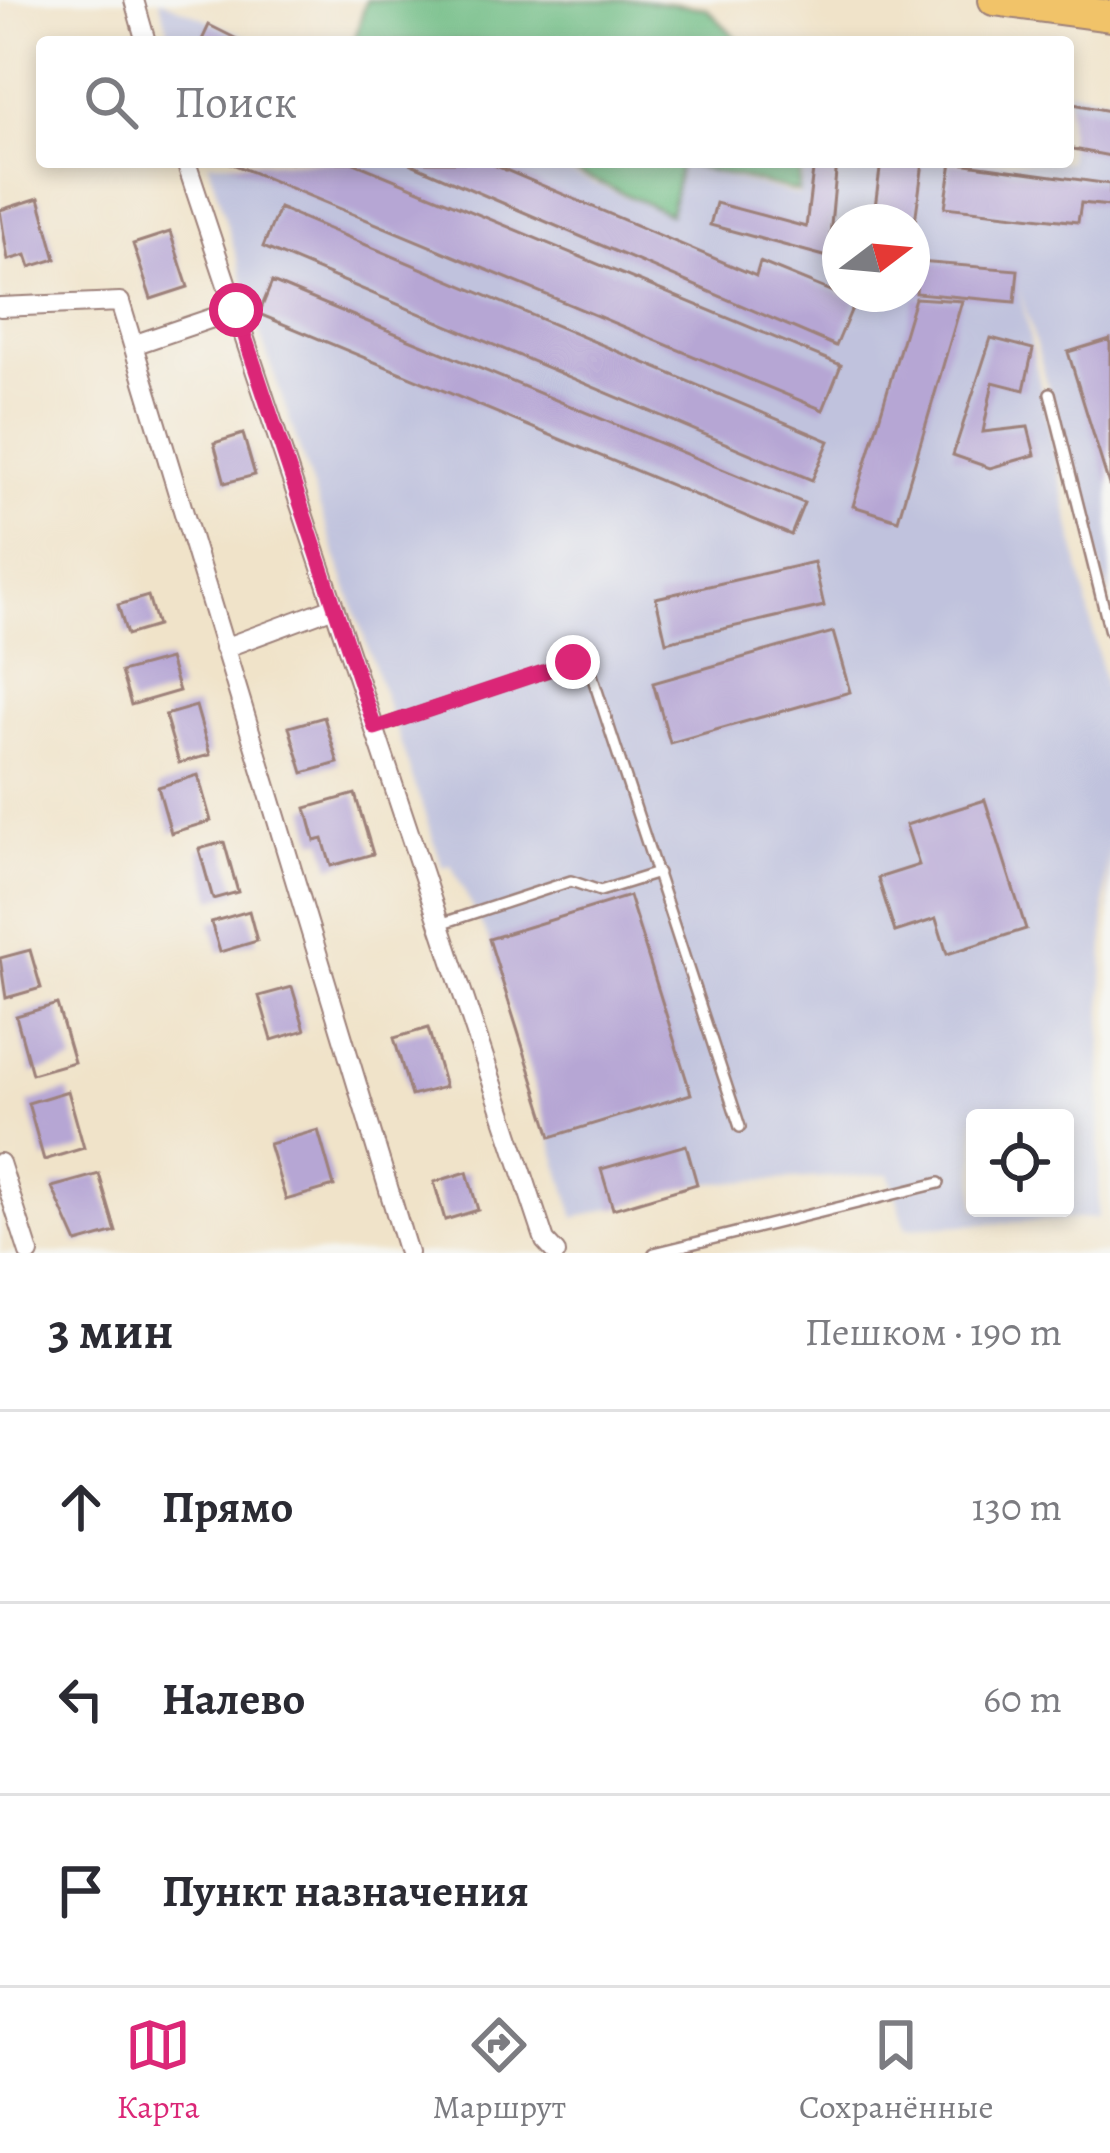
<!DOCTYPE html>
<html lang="ru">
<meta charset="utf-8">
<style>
:root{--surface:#fff;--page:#f7f7f7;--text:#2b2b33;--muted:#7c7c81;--line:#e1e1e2;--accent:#db2777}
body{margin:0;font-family:Alegreya,serif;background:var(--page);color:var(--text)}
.controls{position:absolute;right:36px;bottom:36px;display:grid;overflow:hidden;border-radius:12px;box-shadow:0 6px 18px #0003}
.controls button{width:108px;height:108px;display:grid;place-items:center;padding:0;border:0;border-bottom:3px solid var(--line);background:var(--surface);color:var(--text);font:60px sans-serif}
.compass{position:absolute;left:822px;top:204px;width:108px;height:108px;border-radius:50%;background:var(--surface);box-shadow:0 6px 18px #0003;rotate:74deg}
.stop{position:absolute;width:36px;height:36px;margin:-27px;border:9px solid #db2777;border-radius:50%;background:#fff}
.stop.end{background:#db2777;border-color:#fff;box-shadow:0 3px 12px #0008}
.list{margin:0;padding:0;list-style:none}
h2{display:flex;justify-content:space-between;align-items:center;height:156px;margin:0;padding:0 48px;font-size:51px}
h2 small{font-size:39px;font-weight:400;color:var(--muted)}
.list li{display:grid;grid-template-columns:78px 1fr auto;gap:36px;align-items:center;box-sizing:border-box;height:192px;padding:0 48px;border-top:3px solid var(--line)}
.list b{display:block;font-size:45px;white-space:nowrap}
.list em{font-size:39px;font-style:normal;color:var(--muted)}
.icon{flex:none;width:66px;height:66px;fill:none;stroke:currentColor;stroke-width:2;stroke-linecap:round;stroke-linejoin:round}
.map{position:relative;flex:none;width:1110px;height:1253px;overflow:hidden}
.search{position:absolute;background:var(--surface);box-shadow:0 6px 18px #0003;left:36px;right:36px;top:36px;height:132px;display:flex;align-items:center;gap:30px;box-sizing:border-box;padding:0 42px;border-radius:12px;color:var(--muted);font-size:45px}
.sheet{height:732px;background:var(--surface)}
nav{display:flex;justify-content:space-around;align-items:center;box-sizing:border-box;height:168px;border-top:3px solid var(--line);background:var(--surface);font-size:33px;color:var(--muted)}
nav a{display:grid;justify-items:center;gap:6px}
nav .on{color:var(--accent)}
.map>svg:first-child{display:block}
</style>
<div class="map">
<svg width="1110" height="1253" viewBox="0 0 1110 1253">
<rect width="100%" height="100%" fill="#f6f6f2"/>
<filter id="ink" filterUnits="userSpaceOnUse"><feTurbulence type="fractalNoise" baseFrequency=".00833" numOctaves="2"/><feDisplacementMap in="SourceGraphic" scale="24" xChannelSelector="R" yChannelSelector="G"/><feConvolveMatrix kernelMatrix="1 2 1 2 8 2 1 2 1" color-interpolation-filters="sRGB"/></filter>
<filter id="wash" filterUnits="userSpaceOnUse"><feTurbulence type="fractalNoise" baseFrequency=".004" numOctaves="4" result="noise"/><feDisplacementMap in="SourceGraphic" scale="48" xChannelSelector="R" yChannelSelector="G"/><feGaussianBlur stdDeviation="2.7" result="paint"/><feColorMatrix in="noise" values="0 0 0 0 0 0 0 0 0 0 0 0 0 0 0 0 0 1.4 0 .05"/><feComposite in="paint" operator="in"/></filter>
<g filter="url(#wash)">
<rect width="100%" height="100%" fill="#f0e3c9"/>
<path fill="#c0c2dd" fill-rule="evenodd" d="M159,0H161L260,42H172Z
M1068,90L1110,98V599L1019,287L1110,710V920L1106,848L1098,1218L906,1228L889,1174L697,1184L575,1218L489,940L451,865L443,867L256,322L208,162H543L671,216L681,165L799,196L805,162H1068ZM840,222H912V294H840ZM975,1118H1065V1208H975Z"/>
<path fill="#6fbc84" stroke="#5c6e58" stroke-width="3" d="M366,0H638L706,8L741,42H354Z
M552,162H801L798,192L680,163L670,214Z"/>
<g id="blocks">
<path fill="#b6a6d4" d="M209,25L243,42H201Z
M1068,103L1110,111V156L1068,148Z
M228,162H352L841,365L823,410Z
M407,162H487L756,276L760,262L855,301L836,346Z
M814,162H837L828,257L710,225L716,203L806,227Z
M881,162H923L915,222H873Z
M952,162L1110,184V206L1081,203L1078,222L945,207Z
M39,198L56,259L30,267L26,255L8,260L0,210Z
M279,208L829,441L812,480L263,247Z
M170,232L188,287L151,299L133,244Z
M918,262L1018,270L1015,302L916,293Z
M272,282L804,503L791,535L259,314Z
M915,298L962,301L898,520L853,506Z
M991,338L1033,349L1024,390L993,382L983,432L1028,427L1035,455L990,468L953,455Z
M1110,339V485H1109L1068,352Z
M243,434L255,475L225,483L214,443Z
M814,562L824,606L666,642L656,598Z
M148,596L157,626L127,635L118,605Z
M833,632L850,692L670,743L653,683Z
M169,659L179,691L131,705L121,672Z
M196,706L210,755L179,763L165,715Z
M324,717L338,763L303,773L289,727Z
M198,775L211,821L171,833L158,787Z
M355,794L373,854L331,866L323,839L315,841L306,808Z
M985,800L1026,929L947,954L936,919L895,932L878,878L919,865L906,825Z
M224,842L238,892L213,899L199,849Z
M629,896L691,1094L551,1137L489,939Z
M249,911L257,941L220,952L211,922Z
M30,950L41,988L6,998L0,958Z
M292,987L305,1030L272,1040L259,996Z
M57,1004L74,1062L32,1074L16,1016Z
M428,1028L445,1087L411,1096L394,1038Z
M68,1091L84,1148L44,1160L28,1103Z
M318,1130L334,1186L286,1200L269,1144Z
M686,1145L697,1184L613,1209L601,1169Z
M467,1172L478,1210L445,1220L434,1182Z
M99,1174L116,1232L77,1243L52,1187Z"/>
</g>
</g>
<g filter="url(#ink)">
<use href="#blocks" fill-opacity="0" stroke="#9d817a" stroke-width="3"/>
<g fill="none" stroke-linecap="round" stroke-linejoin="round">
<defs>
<path id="service" d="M1050,393L1110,632
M375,728L573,662L588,663L740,1127
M440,924L571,881L600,891L658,873
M654,1253L939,1183"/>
<path id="minor" d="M134,0L146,42
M186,162L545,1241L556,1253
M0,307L120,302L133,345L236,310
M133,345L408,1253
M224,648L334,607
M0,1163L29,1253"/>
<path id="trunk" d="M994,0L1110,16"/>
</defs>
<use href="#service" stroke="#9d817a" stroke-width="14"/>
<use href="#minor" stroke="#9d817a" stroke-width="22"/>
<use href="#trunk" stroke="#9d817a" stroke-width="34"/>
<use href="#service" stroke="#fff" stroke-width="9"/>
<use href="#minor" stroke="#fff" stroke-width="18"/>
<use href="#trunk" stroke="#f1c369" stroke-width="30"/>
</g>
</g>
<g fill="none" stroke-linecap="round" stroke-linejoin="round" filter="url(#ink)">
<path stroke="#db2777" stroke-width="15" d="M236,310L375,728L573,662"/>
</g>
</svg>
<div class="controls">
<button><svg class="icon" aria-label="locate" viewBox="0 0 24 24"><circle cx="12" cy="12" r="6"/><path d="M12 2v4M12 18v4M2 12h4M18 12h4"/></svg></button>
</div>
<svg class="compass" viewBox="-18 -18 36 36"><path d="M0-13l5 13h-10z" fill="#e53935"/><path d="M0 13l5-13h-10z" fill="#7c7c81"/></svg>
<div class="stop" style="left:236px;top:310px"></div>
<div class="stop end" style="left:573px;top:662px"></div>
<div class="search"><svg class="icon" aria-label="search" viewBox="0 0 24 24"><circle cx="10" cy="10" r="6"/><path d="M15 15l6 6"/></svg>Поиск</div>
</div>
<section class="sheet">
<h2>3 мин<small>Пешком · 190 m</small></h2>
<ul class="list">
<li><svg class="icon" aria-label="ahead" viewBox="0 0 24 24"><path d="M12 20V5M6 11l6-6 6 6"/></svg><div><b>Прямо</b></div><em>130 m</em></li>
<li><svg class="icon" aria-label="left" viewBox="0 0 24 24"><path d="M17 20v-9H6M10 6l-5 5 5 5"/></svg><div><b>Налево</b></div><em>60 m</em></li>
<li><svg class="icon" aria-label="arrive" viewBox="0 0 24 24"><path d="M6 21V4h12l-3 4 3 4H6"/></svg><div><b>Пункт назначения</b></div></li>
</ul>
</section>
<nav>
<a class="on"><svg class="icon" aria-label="map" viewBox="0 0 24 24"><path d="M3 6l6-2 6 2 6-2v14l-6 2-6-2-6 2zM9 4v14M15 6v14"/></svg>Карта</a>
<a><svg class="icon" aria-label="directions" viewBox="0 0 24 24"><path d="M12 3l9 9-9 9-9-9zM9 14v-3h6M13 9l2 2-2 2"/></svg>Маршрут</a>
<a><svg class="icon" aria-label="saved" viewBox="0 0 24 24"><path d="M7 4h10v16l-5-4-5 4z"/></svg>Сохранённые</a>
</nav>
